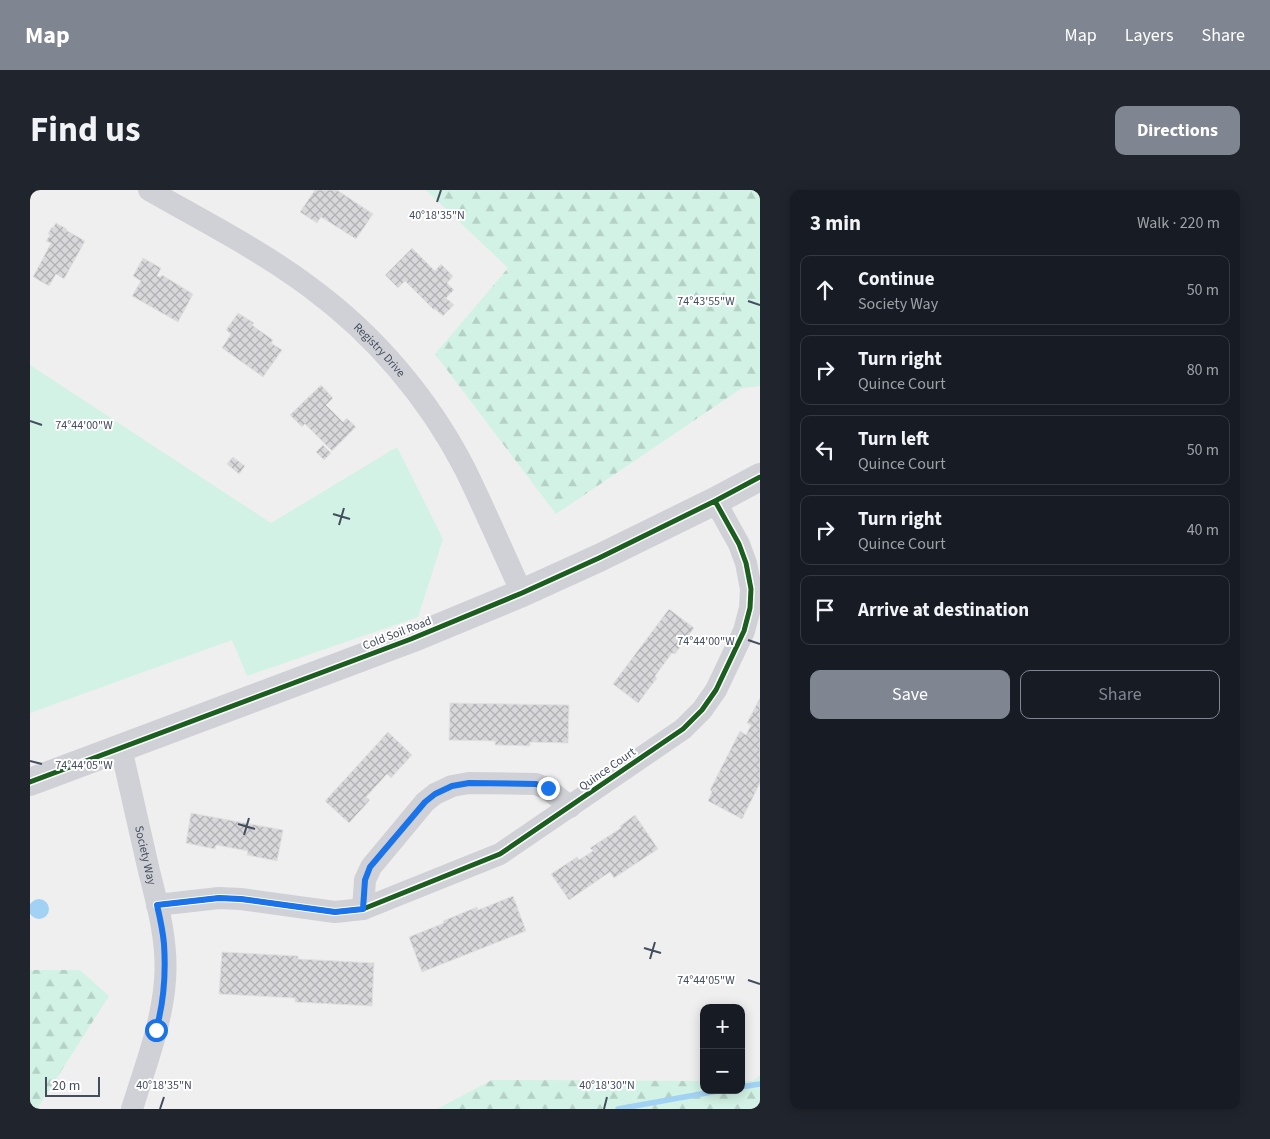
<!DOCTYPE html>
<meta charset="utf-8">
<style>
:root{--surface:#171b24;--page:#20242c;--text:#f1f3f6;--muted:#9ea1a6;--line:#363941;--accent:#808691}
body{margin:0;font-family:"Source Sans 3",sans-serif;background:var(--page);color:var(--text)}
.controls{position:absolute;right:15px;bottom:15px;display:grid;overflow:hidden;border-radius:10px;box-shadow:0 2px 12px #0003}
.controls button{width:45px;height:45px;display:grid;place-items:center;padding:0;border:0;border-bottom:1px solid var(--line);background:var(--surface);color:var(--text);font:25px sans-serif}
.scale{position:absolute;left:15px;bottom:12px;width:55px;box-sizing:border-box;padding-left:5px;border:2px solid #444d5e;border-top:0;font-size:14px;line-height:18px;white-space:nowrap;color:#444d5e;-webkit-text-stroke:4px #fff;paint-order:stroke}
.stop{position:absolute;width:15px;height:15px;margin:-11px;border:4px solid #1a73e8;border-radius:50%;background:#fff}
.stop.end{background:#1a73e8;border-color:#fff;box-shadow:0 1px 5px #0008}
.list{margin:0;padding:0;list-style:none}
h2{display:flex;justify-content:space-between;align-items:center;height:65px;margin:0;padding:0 20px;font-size:21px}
h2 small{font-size:16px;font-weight:400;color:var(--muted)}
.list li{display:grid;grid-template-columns:32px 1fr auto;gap:15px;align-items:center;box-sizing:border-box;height:70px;margin:0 10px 10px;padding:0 10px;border:1px solid var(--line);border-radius:10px}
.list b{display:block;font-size:19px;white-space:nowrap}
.list p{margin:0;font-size:16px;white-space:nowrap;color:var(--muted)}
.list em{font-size:16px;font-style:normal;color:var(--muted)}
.actions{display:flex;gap:10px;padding:15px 20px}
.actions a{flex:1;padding:11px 0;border:1px solid var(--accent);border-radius:10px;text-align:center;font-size:18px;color:var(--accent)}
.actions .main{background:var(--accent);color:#fff}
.icon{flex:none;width:28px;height:28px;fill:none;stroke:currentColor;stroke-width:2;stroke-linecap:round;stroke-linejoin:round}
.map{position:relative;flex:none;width:730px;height:919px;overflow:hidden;border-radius:10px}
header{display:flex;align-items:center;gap:30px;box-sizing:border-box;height:70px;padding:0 25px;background:var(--accent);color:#fff}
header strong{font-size:24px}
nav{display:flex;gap:28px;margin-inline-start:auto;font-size:18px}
.intro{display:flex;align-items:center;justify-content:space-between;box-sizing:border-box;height:120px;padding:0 30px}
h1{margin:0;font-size:35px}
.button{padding:12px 22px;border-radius:10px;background:var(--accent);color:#fff;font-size:18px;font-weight:700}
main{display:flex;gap:30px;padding:0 30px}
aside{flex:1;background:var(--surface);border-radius:10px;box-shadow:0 2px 12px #0003}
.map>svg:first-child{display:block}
</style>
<header>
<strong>Map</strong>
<nav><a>Map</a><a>Layers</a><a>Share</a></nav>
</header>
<div class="intro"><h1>Find us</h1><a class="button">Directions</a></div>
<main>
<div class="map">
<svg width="730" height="919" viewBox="0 0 730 919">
<defs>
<pattern id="forest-firs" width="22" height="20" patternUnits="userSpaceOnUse" patternTransform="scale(1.25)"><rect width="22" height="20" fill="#d1f2e4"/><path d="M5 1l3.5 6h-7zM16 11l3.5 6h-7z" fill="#b5d1c6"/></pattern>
<pattern id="building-cross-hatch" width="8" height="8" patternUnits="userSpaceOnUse" patternTransform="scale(1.25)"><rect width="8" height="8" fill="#d8d8db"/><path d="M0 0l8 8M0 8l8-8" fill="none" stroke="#b1b1b5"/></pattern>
</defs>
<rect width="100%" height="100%" fill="#f0efef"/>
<path fill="#d1f2e4" d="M0,175L241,333L367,257L413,349L388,427L217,486L202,450L0,523Z"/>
<path fill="url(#forest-firs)" d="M396,0H730V196L712,198L526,324L405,164L478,78Z
M0,780H50L79,806L7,919H0Z
M730,885V919H407L462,890L674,891V900H711V891H723Z"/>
<path fill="#a1d2f4" d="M-1 719a10 10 0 1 1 20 0a10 10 0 1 1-20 0Z"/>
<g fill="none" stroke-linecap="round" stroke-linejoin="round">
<path stroke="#a1d2f4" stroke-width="5.5" d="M711,897L730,894
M588,919L693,900"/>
</g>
<path fill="url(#building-cross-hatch)" stroke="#e1e1e2" d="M285,0H307L343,24L326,49L291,27L287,33L270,22Z
M26,33L37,39L36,40L55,51L34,89L26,84L19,96L3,87L21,53L16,51L20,45L18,44L22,37L23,38Z
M382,58L405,81L411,74L423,86L417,93L424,100L416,108L424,115L413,126L405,119L404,120L375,91L368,98L355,85Z
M113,68L131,78L127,86L130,87L132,85L163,104L148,132L102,106L111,91L103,86Z
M208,123L224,133L222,135L243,150L241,153L252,160L233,187L192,158L201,144L196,140Z
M291,195L303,208L296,215L313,232L317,228L326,237L302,261L275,234L272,237L260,225Z
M293,255L301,263L294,270L286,262Z
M203,267L215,276L209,284L197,274Z
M639,419L664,438L645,464L642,463L625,486L627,488L608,513L583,494Z
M730,508V593L712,629L678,611L682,602L680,600L710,541L716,545L721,535L717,533Z
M420,513L539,515L538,553L500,552V556L465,555V551L419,550Z
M358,542L382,565L361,588L357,584L336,607L340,610L319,633L295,611Z
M161,623L253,640L247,671L217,665L218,661L186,655L185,659L156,653Z
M605,625L628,659L584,688L580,682L539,710L521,684L547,667L549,670L563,661L560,658L591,638L590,636Z
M483,706L496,741L392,782L379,747L414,733L413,731L447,717L448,720Z
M192,762L268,766V769L344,773L342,816L265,812V808L189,804Z"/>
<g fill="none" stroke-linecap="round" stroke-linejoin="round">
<g stroke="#d0d1d6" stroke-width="22">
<path id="s1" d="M119,0C173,31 232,61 281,98C345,145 399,209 435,279C455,320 473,362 492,403"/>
<path id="s2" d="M91,558C100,599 110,640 119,681C128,716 138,753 135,790C132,834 115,877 102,919"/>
<path d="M127,715L189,708L211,709L305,722L333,719L470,664L653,539L672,520L686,500L714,441L720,418L721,399L716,373L709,354L685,311"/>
<path d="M333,719L335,690L341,677L395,612L405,604L422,596L439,593L506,594L518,599L540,617"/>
</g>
<path stroke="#d0d1d6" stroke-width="28" d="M0,592L381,449L492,403L569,368L685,311L730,287"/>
<defs>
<path id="cycleway" d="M0,592L381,449L492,403L569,368L685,311L730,287
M127,715L189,708L211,709L305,722L333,719L470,664L653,539L672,520L686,500L714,441L720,418L721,399L716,373L709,354L685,311"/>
</defs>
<use href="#cycleway" stroke="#fff" stroke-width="8"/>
<use href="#cycleway" stroke="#1b5e20" stroke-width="5"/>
</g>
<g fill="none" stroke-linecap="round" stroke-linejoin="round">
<path stroke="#1a73e8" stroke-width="6" d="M126,840C134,812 136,784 134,754C133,741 130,728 127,715L189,708L211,709L305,722L333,719L335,690L340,677L395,612L405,604L422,596L439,593L506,594L518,598"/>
</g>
<path fill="none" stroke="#444d5e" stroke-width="2" d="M407,12L411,0M718,111L730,115M0,231L12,235M303,324L320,329M309,335L314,318M718,450L730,454M0,571L12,574M208,634L225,639M214,645L219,628M614,758L631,763M620,769L625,752M718,790L730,794M130,919L134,907M574,919L577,907"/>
<g text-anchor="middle" stroke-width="4" stroke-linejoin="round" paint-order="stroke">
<g font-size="12" fill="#444d5e" stroke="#fff">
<text dy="4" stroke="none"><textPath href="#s1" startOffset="282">Registry Drive</textPath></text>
<text transform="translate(367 443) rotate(-21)" y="4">Cold Soil Road</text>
<text transform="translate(577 579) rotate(-35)" y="4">Quince Court</text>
<text dy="4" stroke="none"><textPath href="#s2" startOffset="110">Society Way</textPath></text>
</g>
</g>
<g font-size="12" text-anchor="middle" fill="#444d5e" stroke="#fff" stroke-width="4" stroke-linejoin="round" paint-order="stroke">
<text x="407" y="29">40°18'35"N</text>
<text x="676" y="115">74°43'55"W</text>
<text x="54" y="239">74°44'00"W</text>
<text x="676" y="455">74°44'00"W</text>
<text x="54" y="579">74°44'05"W</text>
<text x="676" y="794">74°44'05"W</text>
<text x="134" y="899">40°18'35"N</text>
<text x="577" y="899">40°18'30"N</text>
</g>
</svg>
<div class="controls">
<button>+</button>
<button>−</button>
</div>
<div class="scale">20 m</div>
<div class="stop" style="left:126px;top:840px"></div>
<div class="stop end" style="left:518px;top:598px"></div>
</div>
<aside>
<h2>3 min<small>Walk · 220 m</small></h2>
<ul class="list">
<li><svg class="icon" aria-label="ahead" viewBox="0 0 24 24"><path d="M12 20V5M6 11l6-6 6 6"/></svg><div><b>Continue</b><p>Society Way</p></div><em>50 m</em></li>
<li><svg class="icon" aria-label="right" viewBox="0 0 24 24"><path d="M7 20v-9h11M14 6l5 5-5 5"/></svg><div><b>Turn right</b><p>Quince Court</p></div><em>80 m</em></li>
<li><svg class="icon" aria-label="left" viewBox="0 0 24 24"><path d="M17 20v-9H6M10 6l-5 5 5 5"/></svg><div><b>Turn left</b><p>Quince Court</p></div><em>50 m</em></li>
<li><svg class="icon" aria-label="right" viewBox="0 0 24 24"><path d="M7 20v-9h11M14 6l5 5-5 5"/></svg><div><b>Turn right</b><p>Quince Court</p></div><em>40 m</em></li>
<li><svg class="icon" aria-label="arrive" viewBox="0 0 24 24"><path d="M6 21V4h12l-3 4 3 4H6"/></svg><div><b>Arrive at destination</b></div></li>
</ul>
<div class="actions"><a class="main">Save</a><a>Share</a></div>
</aside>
</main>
